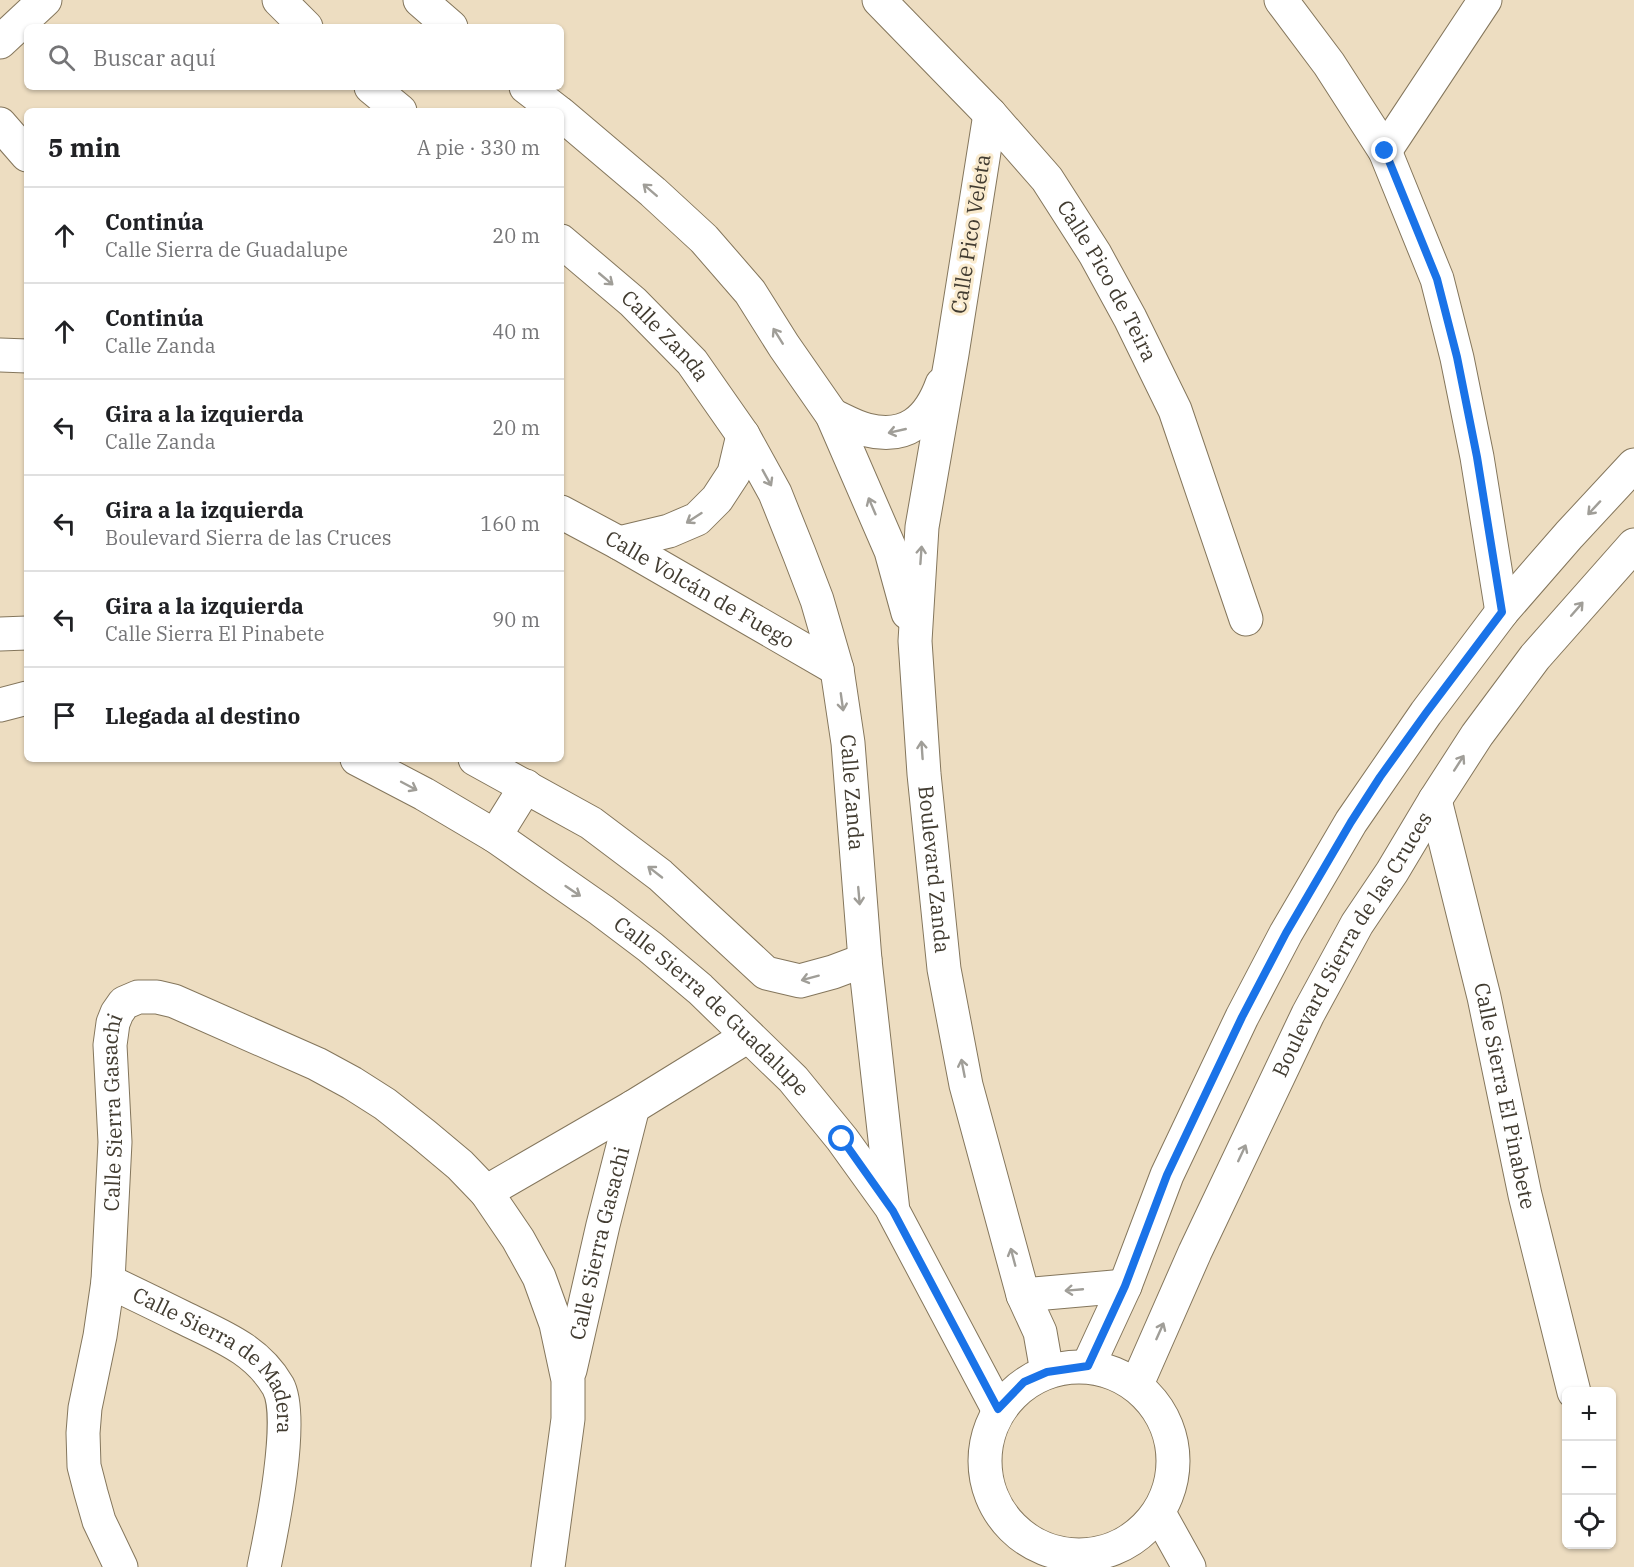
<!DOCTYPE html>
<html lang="es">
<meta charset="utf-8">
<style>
:root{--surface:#fff;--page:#f6f6f6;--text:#202124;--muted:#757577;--line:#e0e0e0}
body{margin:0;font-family:"IBM Plex Serif",serif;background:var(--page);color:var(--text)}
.controls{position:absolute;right:18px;bottom:18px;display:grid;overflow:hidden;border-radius:9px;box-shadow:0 2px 4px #0004}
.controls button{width:54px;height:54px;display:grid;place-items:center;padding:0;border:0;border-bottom:2px solid var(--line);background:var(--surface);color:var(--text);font:30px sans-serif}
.stop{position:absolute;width:18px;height:18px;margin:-14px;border:4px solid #1a73e8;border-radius:50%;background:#fff}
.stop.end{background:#1a73e8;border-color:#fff;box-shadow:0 2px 6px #0008}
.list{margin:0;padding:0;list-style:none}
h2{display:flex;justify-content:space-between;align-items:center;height:78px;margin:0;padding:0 24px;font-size:26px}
h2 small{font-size:20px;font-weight:400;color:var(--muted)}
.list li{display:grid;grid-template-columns:39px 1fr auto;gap:18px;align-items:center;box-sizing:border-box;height:96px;padding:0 24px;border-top:2px solid var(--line)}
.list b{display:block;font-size:22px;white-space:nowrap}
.list p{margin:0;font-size:20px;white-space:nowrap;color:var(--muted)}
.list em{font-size:20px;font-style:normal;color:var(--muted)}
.icon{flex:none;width:33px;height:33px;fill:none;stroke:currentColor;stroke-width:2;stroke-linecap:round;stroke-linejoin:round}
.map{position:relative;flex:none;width:1634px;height:1567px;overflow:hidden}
.search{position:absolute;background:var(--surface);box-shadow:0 2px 4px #0004;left:24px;top:24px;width:540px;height:66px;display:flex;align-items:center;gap:15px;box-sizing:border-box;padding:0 21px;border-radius:9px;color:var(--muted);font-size:22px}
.panel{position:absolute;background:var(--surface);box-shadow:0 2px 4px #0004;left:24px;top:108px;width:540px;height:654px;border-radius:9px}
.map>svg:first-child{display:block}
</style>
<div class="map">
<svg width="1634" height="1567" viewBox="0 0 1634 1567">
<rect width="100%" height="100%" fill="#edddc1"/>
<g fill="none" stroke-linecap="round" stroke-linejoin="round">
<defs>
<g id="minor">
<path d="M279,0L306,27"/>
<path d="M420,0L451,27"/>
<path id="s1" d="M879,0L990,114L1047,179L1095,254L1130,318L1175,410L1246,619"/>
<path d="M1281,0L1329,64L1385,151L1437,279L1457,358L1477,457L1502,612"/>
<path d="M0,42L45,0"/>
<path d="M371,87L400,111"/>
<path d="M526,87L557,111"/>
<path d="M561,114L653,192L704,239L750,292L784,346L832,415L891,551L908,613"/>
<path id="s2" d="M990,114L952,354L922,527L915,641L924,774L944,969L966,1085L1023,1295L1040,1332L1047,1372"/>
<path d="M0,124L27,155"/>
<path d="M1385,151L1485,0"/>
<path id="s3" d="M561,241L633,302L692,362L743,435L775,493L799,553L817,600L837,669L848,743L865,960L893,1211L998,1409"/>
<path d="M0,355L27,356"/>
<path d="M832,415C843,420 855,427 867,430C906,440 929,420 942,384"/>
<path id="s4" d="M561,512L619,543L837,669"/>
<path d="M619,543L669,531L697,519L717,499L734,473L743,435"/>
<path d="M0,634L27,633"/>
<path d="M0,705L27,698"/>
<path id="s5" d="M357,759L424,794L495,836L601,910L650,947L700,989L793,1079L842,1139L891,1207"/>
<path d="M475,759L591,823L660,875L766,973L800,981L833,972L865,960"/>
<path id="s6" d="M1435,800L1484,997L1525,1195L1574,1392"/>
<path d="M495,836L526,786"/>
<path d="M486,1192L633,1107L748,1036"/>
<path id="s7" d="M108,1281C133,1293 158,1305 182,1317C218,1335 256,1348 278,1386C295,1417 272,1529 264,1567"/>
<path d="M1023,1295L1125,1286"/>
<path d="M1088,1366L1125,1286L1167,1175L1242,1017L1286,933L1351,822L1426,713L1502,612L1569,535L1634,465"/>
<circle cx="1079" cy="1461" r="94"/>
<path id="s8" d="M570,1370L603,1225L633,1107"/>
<path id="s9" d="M1137,1384L1195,1252L1308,1014L1357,924L1392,872L1435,800L1477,735L1535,657L1634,545"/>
<path d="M1159,1513L1189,1567"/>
<path id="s10" d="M121,1567L99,1521L91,1493L84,1466L83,1433L85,1408L100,1336L108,1281L115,1142L110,1045L113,1023L117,1013L124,1003L138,997H157L174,1001L317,1064L352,1083L385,1104L423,1134L460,1165L486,1192L518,1239L539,1277L556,1324L568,1380V1419L548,1567"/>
</g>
</defs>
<use href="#minor" stroke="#84765c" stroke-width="35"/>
<use href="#minor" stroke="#fff" stroke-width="33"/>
</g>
<defs><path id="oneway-shaft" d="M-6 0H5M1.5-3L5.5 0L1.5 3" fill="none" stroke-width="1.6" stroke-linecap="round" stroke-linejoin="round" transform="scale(1.5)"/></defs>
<g stroke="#a09e98">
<use href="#oneway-shaft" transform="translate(650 190) rotate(-139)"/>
<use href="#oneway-shaft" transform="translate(606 279) rotate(40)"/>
<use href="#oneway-shaft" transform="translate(778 336) rotate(-122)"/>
<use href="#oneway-shaft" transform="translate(897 431) rotate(167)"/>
<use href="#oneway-shaft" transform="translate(767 478) rotate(61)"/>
<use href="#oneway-shaft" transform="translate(872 506) rotate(-113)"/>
<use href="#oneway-shaft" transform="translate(1594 508) rotate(133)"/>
<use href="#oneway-shaft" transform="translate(694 518) rotate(147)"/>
<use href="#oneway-shaft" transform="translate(921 555) rotate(-86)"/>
<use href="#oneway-shaft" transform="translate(1577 609) rotate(-49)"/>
<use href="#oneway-shaft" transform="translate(842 702) rotate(82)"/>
<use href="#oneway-shaft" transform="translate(922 750) rotate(-94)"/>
<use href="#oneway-shaft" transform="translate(1459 763) rotate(-57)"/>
<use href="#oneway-shaft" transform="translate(409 786) rotate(28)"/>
<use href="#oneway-shaft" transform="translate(655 872) rotate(-142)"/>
<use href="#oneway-shaft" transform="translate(573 891) rotate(34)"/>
<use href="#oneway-shaft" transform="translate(859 896) rotate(85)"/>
<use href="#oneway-shaft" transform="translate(810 978) rotate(165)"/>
<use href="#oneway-shaft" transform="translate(963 1068) rotate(-101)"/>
<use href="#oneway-shaft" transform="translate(1242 1153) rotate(-65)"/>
<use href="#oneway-shaft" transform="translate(1013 1257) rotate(-105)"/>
<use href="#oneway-shaft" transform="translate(1074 1290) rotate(175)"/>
<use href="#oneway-shaft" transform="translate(1160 1331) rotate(-66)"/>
</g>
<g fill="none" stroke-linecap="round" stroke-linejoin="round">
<path stroke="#1a73e8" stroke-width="8" d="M842,1139L893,1211L998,1409L1024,1382L1047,1372L1088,1366L1125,1286L1167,1175L1242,1017L1286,933L1351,822L1380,777L1426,713L1502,612L1477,457L1457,357L1437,279L1385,151"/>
</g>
<g text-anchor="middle" stroke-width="6" stroke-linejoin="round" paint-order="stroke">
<g font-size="21" fill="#423c31" stroke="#faebce">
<text transform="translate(971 234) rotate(-81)" y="7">Calle Pico Veleta</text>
<text dy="7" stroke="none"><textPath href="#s1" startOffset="364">Calle Pico de Teira</textPath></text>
<text dy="7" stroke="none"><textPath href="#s3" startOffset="141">Calle Zanda</textPath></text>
<text dy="7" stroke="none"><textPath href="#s4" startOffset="159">Calle Volcán de Fuego</textPath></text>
<text dy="7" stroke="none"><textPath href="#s3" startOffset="645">Calle Zanda</textPath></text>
<text dy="7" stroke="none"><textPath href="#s2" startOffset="762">Boulevard Zanda</textPath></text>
<text dy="7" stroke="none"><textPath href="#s9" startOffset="490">Boulevard Sierra de las Cruces</textPath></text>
<text dy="7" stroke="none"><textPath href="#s5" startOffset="434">Calle Sierra de Guadalupe</textPath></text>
<text dy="7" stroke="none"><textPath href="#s6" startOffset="304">Calle Sierra El Pinabete</textPath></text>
<text dy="7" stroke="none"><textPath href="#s10" startOffset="464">Calle Sierra Gasachi</textPath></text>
<text dy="7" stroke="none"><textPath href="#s8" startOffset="130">Calle Sierra Gasachi</textPath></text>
<text dy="7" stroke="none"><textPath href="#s7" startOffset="140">Calle Sierra de Madera</textPath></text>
</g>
</g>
</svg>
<div class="controls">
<button>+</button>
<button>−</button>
<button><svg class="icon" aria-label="locate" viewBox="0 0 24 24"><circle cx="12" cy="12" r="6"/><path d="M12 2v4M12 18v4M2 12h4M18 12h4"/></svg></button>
</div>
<div class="stop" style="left:842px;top:1139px"></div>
<div class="stop end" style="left:1385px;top:151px"></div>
<div class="search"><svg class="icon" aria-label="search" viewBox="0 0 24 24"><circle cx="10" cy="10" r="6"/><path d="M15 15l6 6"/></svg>Buscar aquí</div>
<section class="panel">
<h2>5 min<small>A pie · 330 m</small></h2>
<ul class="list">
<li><svg class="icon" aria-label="ahead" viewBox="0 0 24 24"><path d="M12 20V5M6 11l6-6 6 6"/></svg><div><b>Continúa</b><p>Calle Sierra de Guadalupe</p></div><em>20 m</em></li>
<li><svg class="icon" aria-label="ahead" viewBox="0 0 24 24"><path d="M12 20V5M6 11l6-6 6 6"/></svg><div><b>Continúa</b><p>Calle Zanda</p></div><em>40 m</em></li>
<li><svg class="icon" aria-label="left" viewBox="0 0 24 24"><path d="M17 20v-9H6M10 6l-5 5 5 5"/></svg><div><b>Gira a la izquierda</b><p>Calle Zanda</p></div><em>20 m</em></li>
<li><svg class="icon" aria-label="left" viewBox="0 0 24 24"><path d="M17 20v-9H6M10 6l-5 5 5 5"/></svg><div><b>Gira a la izquierda</b><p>Boulevard Sierra de las Cruces</p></div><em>160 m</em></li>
<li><svg class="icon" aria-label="left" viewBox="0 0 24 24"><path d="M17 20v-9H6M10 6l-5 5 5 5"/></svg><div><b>Gira a la izquierda</b><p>Calle Sierra El Pinabete</p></div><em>90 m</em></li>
<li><svg class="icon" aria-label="arrive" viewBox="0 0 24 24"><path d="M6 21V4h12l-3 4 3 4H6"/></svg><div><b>Llegada al destino</b></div></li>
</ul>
</section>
</div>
